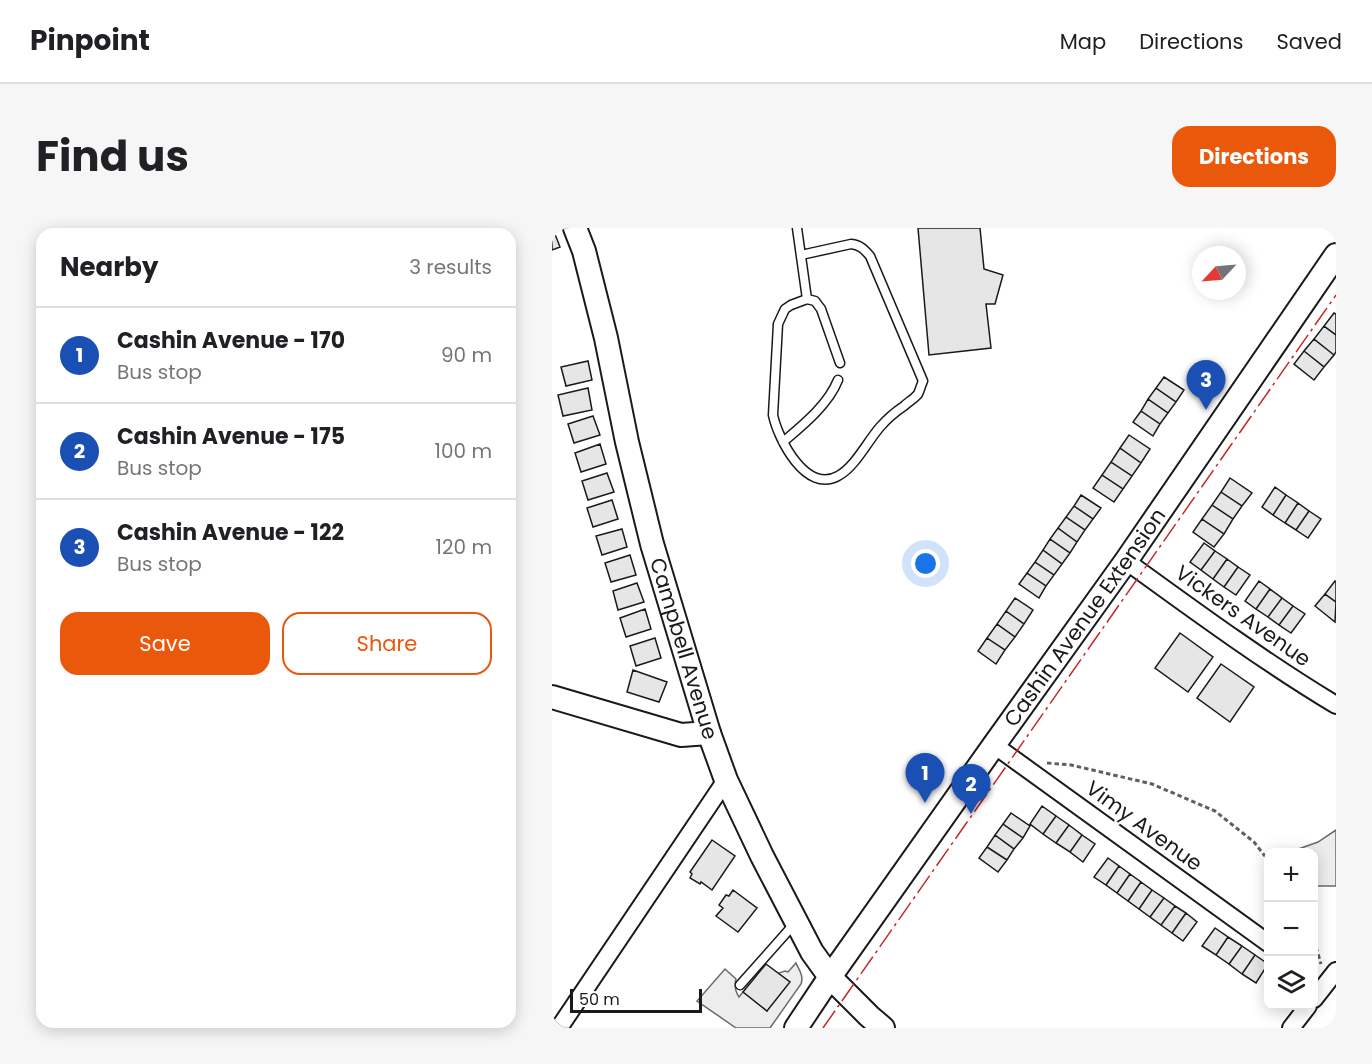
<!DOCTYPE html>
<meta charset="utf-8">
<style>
:root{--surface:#fff;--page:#f6f6f6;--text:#202124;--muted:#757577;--line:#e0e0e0;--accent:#ea580c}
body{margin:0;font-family:Poppins,sans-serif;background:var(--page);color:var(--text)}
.controls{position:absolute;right:18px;bottom:18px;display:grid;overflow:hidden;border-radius:12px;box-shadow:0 3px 15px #0003}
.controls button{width:54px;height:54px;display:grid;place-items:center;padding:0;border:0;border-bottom:2px solid var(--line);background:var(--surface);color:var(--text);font:30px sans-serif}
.compass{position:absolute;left:640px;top:18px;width:54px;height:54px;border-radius:50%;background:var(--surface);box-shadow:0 3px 15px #0003;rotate:244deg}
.scale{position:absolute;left:18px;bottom:15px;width:132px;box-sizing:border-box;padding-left:6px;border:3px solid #1a1a1a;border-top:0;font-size:16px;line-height:21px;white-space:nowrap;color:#1a1a1a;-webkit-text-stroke:4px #fff;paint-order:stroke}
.you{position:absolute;left:374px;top:336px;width:21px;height:21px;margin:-15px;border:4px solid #fff;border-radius:50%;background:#1a73e8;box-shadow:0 0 0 9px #1a73e833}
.badge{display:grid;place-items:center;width:39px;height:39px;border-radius:50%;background:var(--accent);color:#fff;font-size:20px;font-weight:700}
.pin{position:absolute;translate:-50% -50px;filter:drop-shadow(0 2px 3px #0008)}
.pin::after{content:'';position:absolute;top:32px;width:21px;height:18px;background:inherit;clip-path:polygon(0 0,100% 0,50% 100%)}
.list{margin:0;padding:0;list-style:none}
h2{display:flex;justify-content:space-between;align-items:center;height:78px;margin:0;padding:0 24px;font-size:26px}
h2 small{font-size:20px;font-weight:400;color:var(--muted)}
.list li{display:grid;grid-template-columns:39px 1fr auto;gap:18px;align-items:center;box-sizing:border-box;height:96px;padding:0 24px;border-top:2px solid var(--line)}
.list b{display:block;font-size:22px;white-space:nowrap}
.list p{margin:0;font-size:20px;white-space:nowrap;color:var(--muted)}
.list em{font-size:20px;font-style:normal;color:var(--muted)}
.actions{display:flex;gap:12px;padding:18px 24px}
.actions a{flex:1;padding:14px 0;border:2px solid var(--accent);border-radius:18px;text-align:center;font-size:21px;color:var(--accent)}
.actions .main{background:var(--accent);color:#fff}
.icon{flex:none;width:33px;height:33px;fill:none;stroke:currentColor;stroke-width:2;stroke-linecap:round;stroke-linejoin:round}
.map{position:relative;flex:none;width:784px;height:800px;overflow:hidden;border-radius:18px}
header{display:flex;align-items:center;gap:36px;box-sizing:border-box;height:84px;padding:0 30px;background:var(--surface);border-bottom:2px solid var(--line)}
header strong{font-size:28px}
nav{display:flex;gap:33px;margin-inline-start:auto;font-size:21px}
.intro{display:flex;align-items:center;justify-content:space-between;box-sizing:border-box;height:144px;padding:0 36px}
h1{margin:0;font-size:42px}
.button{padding:15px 27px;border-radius:18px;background:var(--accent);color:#fff;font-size:21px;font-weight:700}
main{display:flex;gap:36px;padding:0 36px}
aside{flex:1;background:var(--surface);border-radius:18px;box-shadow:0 3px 15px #0003}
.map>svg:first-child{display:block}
</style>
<header>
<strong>Pinpoint</strong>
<nav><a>Map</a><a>Directions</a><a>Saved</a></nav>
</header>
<div class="intro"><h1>Find us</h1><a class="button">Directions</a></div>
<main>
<aside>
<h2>Nearby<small>3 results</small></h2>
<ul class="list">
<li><span class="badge" style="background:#1a4fb4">1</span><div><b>Cashin Avenue - 170</b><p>Bus stop</p></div><em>90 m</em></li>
<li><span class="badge" style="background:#1a4fb4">2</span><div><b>Cashin Avenue - 175</b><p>Bus stop</p></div><em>100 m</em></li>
<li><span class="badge" style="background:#1a4fb4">3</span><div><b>Cashin Avenue - 122</b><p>Bus stop</p></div><em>120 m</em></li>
</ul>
<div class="actions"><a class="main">Save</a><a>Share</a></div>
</aside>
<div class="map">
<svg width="784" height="800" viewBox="0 0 784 800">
<rect width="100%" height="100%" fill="#fff"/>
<path fill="#ededed" stroke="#6a6a6a" stroke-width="1.5" d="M784,602V658H762V624H738L766,614Z
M244,735C247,742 252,748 249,756L218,800H184L145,773L173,741L184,751C182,758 183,763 187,769L191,764L215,783L227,745L233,743L236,744Z"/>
<path fill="#e6e6e6" stroke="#1a1a1a" stroke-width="1.5" d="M366,0H428L432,41L451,47L443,76H434L439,120L377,127Z
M0,1H1L8,19L0,22Z
M782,85L784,86V107L772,98Z
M772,98L784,107V124L782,127L762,111Z
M762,111L782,127L772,139L752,123Z
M752,123L772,139L762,152L742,136Z
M36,133L40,152L14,158L9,139Z
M612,149L632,162L624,174L604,160Z
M36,160L40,182L11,188L6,167Z
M604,160L624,174L616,185L596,171Z
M596,171L616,185L608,196L589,183Z
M589,183L608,196L601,208L581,194Z
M41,188L48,207L22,215L16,196Z
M577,207L598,221L589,235L568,220Z
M48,216L54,236L29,244L23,225Z
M568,220L589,235L580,248L559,234Z
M559,234L580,248L571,261L550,247Z
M55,245L62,264L36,272L30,253Z
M550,247L571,261L562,274L541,260Z
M678,250L700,265L690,278L669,264Z
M723,259L734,267L721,287L710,279Z
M669,264L690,278L681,291L660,277Z
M529,267L549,280L541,291L522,278Z
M734,267L746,275L733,295L721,287Z
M60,272L66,291L41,299L35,280Z
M746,275L757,283L744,302L733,295Z
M660,277L681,291L672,306L650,291Z
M522,278L541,291L533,302L514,289Z
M757,283L769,291L756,310L744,302Z
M514,289L533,302L525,314L506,300Z
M650,291L672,306L662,319L641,304Z
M506,300L525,314L518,325L498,311Z
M70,301L75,319L50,327L44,308Z
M498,311L518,325L510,336L491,322Z
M652,315L663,323L649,342L638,334Z
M491,322L510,336L502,347L483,334Z
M663,323L675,331L661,351L649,342Z
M78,327L84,347L59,354L53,335Z
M675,331L686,339L672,359L661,351Z
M483,334L502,347L494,358L475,345Z
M686,339L698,347L684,367L672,359Z
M475,345L494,358L487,370L467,356Z
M707,353L718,361L704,381L693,373Z
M783,353L784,354V374L773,366Z
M85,355L92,374L66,382L61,363Z
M718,361L730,370L716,389L704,381Z
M773,366L784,374L783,394L763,378Z
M463,370L481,382L472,396L454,383Z
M730,370L741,378L727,397L716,389Z
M741,378L753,386L739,405L727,397Z
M93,381L99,401L74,409L68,390Z
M454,383L472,396L463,409L445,396Z
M445,396L463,409L453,422L435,410Z
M628,405L661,429L636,464L603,440Z
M103,410L109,430L84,438L78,418Z
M435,410L453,422L444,436L426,423Z
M669,436L702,459L678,494L645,470Z
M81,442L115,454L107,474L75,464Z
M490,578L504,588L491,606L478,596Z
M459,585L478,598L471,610L451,596Z
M504,588L517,597L504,615L491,606Z
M451,596L471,610L462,621L443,607Z
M517,597L530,607L518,624L504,615Z
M443,607L462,621L455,632L435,619Z
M530,607L543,616L531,634L518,624Z
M160,612L183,628L160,662L149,654L148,656L138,650L140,646L138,644Z
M435,619L455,632L446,644L427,630Z
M556,630L567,638L554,657L542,649Z
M567,638L578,646L565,665L554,657Z
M578,646L589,654L576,673L565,665Z
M589,654L600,662L587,681L576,673Z
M181,662L205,680L186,704L164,688L171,680L167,677L174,667L177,668Z
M600,662L612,670L598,689L587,681Z
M612,670L623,678L609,697L598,689Z
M623,678L634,685L620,705L609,697Z
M634,685L645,694L631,713L620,705Z
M663,700L676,709L664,727L650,718Z
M676,709L690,718L677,736L664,727Z
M690,718L703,727L690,746L677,736Z
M703,727L716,736L704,755L690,746Z
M214,736L238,754L215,783L191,764Z"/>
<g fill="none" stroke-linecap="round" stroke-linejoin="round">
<defs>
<path id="lane" d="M245,0L255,71
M249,27L299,16C308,17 312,21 318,28L371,153C369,157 368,162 366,166C362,171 356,174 352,178C343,184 335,191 328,199C315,214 303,239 286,248C254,266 226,211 221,187L226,96L233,81L239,77L255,71L263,73L269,81L288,135
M231,214C251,197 276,177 286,152
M188,757L243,695"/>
<path id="street" d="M574,333C643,383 711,433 784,477
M442,517L716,715
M762,771L784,743
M7,800L174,552
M739,800L756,778"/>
<g id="secondary">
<path id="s1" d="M23,0L32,23L54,110L75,214L100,316L157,505L174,552L210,628L260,724L278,749L317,788L331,800"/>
<path d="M0,469L129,507L157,505"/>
<path id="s2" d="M244,800L278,749L442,517L574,333L784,27"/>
</g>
</defs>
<use href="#lane" stroke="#1a1a1a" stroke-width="11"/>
<use href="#street" stroke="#1a1a1a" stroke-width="20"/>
<use href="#secondary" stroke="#1a1a1a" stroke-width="26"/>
<path stroke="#5f5f5f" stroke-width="3" stroke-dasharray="4.5 3" stroke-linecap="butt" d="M495,535L519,537L600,556L663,583L702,614L716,632
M762,712L769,736"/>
<use href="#lane" stroke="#fff" stroke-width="8"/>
<use href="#street" stroke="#fff" stroke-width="16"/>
<use href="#secondary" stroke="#fff" stroke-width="22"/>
<path stroke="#c62828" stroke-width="1.5" stroke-dasharray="21 4.5 3 4.5" stroke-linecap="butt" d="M271,800L784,67"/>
</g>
<g text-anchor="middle" stroke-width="4.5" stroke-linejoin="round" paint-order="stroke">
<g font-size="21" fill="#1a1a1a" stroke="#fff">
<text transform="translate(691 388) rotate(35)" y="7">Vickers Avenue</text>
<text dy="7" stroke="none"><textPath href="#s2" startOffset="502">Cashin Avenue Extension</textPath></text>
<text dy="7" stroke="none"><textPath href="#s1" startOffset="435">Campbell Avenue</textPath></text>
<text transform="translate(592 598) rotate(36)" y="7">Vimy Avenue</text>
</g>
</g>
</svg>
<div class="controls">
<button>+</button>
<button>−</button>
<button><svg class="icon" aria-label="layers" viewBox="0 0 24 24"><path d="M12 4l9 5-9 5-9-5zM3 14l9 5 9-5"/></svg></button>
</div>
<svg class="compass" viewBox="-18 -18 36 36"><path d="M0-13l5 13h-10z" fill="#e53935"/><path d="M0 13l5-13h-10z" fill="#757577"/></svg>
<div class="scale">50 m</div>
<div class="you"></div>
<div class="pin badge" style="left:373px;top:575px;background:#1a4fb4">1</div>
<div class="pin badge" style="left:419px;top:586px;background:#1a4fb4">2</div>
<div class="pin badge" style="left:654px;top:182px;background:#1a4fb4">3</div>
</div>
</main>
